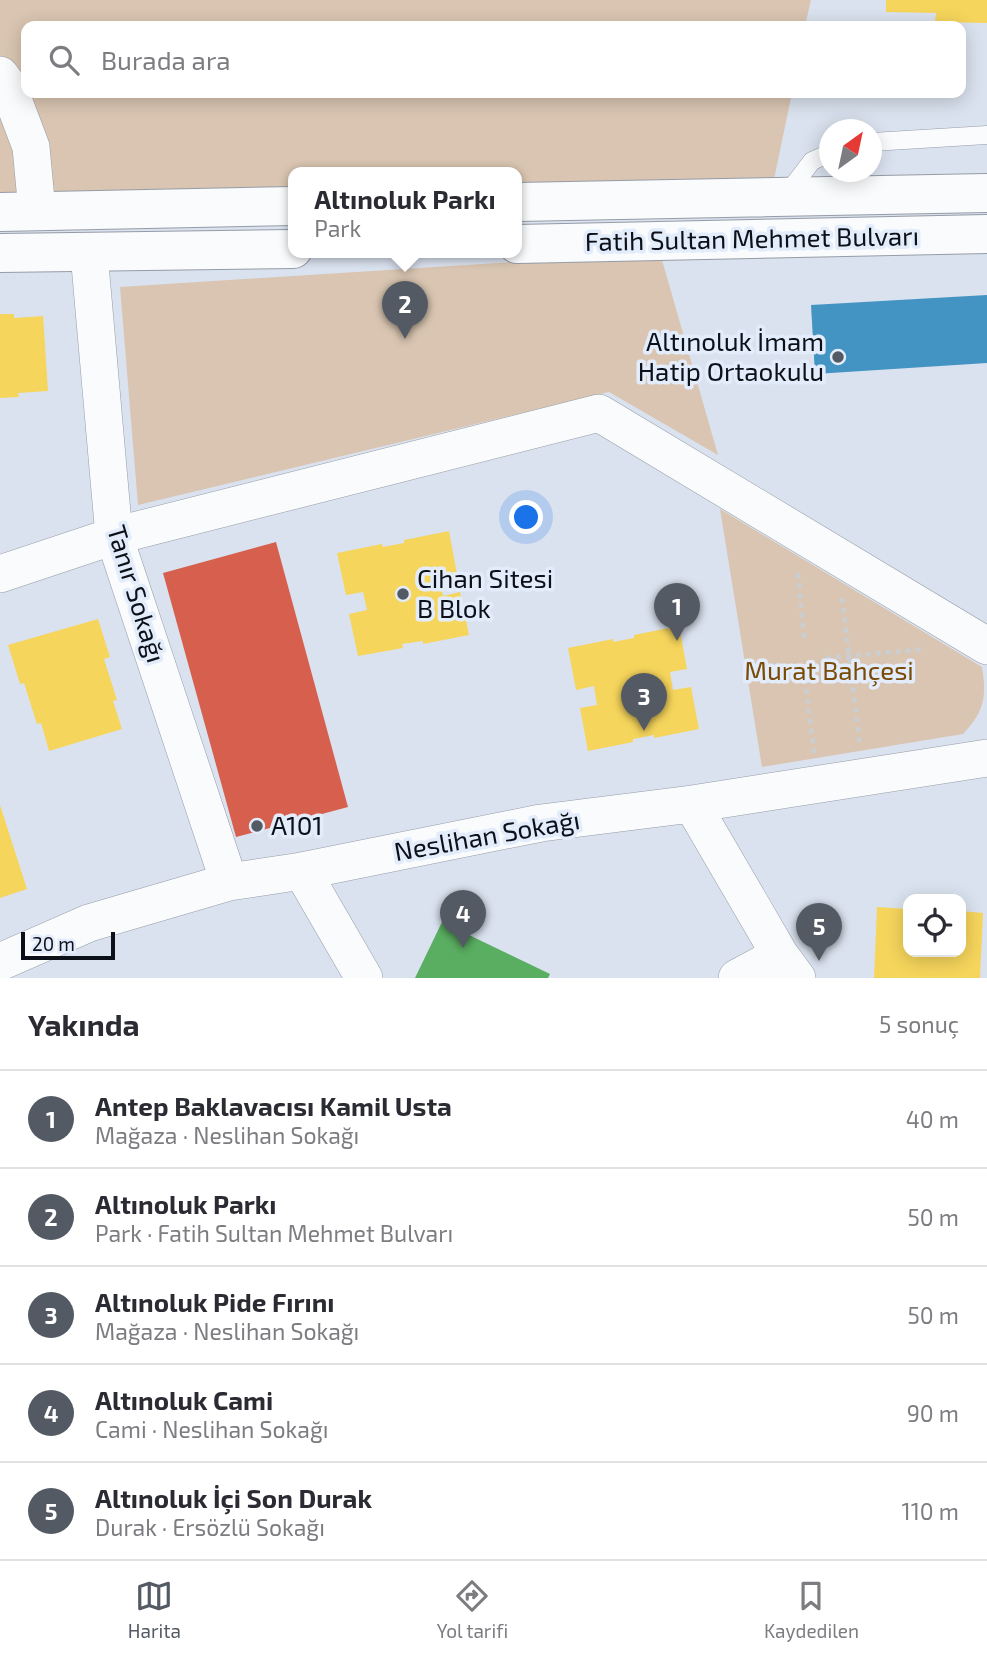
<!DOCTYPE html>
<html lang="tr">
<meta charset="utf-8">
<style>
:root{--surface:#fff;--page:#f7f7f7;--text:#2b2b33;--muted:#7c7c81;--line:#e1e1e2;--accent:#545a63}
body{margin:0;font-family:"Exo 2",sans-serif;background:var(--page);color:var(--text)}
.controls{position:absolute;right:21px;bottom:21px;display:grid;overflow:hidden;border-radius:14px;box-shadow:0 4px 18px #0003}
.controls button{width:63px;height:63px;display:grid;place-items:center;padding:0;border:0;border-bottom:2px solid var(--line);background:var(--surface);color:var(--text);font:35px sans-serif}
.compass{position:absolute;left:819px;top:119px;width:63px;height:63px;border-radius:50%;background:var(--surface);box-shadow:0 4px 18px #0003;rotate:33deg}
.scale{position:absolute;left:21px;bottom:18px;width:94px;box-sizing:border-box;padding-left:7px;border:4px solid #0c1018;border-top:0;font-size:19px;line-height:24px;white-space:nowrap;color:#0c1018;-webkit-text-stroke:5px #e3ecfb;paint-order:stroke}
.you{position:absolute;left:527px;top:518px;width:24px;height:24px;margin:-18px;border:5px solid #fff;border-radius:50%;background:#1a73e8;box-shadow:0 0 0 10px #1a73e833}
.badge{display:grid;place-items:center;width:46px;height:46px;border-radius:50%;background:var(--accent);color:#fff;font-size:23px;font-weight:700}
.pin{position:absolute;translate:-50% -58px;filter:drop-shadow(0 2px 4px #0008)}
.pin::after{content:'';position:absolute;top:37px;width:24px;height:21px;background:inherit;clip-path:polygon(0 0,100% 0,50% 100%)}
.popup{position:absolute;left:288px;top:167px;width:234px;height:91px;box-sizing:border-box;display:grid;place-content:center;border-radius:14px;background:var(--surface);filter:drop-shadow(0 2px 5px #0005);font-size:23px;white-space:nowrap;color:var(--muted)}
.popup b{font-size:26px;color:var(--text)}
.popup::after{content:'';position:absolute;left:50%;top:100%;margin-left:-14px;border:14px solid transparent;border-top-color:var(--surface)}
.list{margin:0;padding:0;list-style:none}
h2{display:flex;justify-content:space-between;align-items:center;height:91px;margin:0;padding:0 28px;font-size:30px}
h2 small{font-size:23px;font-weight:400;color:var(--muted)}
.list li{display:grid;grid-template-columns:46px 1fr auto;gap:21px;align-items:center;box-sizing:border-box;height:98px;padding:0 28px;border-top:2px solid var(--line)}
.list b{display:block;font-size:26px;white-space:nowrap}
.list p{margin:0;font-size:23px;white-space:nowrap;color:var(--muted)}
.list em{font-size:23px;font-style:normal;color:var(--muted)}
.icon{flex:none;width:38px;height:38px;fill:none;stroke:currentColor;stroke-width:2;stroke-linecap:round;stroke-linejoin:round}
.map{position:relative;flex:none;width:987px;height:978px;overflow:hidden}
.search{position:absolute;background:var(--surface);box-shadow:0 4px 18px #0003;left:21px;right:21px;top:21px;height:77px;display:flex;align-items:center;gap:18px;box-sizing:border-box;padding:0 24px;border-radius:14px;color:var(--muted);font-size:26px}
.sheet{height:581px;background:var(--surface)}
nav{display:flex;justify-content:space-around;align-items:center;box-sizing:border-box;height:98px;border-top:2px solid var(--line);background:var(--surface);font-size:19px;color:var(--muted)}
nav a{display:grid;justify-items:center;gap:4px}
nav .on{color:var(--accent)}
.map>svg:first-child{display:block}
</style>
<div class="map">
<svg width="987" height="978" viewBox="0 0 987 978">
<rect width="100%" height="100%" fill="#dae2ef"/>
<path fill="#d9c5b1" d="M0,0H811L805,26H26V93H792L768,208L517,209V173H293V209L0,210Z
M662,260L718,455L609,392L138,505L120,287L512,262Z
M720,509L982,667C987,697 984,712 963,734L762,767Z"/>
<path fill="#f6d55c" d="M886,0H987V23L935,22L936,13L886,12Z
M0,314H14V318L43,316L48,391L18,393L19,397L0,398Z
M449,531L457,574L439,577L443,596L460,592L469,635L423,644V641L402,644L403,648L358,656L349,614L367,610L363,592L346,595L337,553L382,544L383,547L404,543V540Z
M98,619L110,657L104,659L117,700L113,701L122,729L49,751L41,723L37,724L24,683L20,684L8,645Z
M679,626L687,669L670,672L673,690L691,687L699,729L654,738V735L633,739V742L588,751L580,708L597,705L594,686L576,690L568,648L613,639V642L634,638V635Z
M0,805L27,889L0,898Z
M877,907L908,909V952H961V911L983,913L980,978H874Z"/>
<path fill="#d6604d" d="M276,542L348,807L236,837L163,573Z"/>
<path fill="#4393c3" d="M987,295V363L815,374L811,305Z"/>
<path fill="#5aae61" d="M442,922L550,974L548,978H415Z"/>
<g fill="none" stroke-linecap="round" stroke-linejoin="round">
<defs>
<path id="lane" d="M872,142L987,135
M786,195L812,161L830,153"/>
<path id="street" d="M0,75L8,86L31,147L37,211
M89,253L114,536L229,882
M0,574L114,536L599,413L987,646
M692,804L780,955L797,978
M302,871L364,978
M0,962L89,923L229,882L302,871L541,823L692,804L987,758
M737,978L780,955"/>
<path id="secondary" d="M517,202L987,193
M0,212L293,206
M517,244L987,234
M0,253L293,249"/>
</defs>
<use href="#lane" stroke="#969ca6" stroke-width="19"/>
<use href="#street" stroke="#969ca6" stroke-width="38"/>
<use href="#secondary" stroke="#969ca6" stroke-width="40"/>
<path stroke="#cbced1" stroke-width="4.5" stroke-dasharray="5 5" stroke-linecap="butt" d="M798,573L804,638
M842,598L860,746
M826,658L926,649
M747,669L786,664
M805,679L814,753"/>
<use href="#lane" stroke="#f9fbfd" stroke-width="18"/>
<use href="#street" stroke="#f9fbfd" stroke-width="37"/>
<use href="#secondary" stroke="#f9fbfd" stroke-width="38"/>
</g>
<g fill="#545a63" stroke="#e3ecfb" stroke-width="2.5">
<circle cx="838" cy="357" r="7"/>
<circle cx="403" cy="594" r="7"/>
<circle cx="257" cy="826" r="7"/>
</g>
<g text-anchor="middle" stroke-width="7" stroke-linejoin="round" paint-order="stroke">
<g font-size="26" fill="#0c1018" stroke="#e3ecfb">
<text transform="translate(752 239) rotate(-1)" y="9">Fatih Sultan Mehmet Bulvarı</text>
<text transform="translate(136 594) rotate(73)" y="9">Tanır Sokağı</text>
<text transform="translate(487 836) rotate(-10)" y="9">Neslihan Sokağı</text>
</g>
<g font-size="26" fill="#0c1018" stroke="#e3ecfb" text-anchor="start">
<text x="824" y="351" text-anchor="end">Altınoluk İmam<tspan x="824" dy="30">Hatip Ortaokulu</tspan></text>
<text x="417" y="588">Cihan Sitesi<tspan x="417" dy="30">B Blok</tspan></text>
<text x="271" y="835">A101</text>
</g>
<g font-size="26" fill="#7b4b06" stroke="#e3ecfb">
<text x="829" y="680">Murat Bahçesi</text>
</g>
</g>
</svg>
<div class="controls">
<button><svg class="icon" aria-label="locate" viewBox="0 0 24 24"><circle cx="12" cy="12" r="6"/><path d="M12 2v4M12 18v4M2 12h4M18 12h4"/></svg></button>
</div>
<svg class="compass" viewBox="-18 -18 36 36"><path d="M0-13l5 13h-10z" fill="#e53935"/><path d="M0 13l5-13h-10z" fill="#7c7c81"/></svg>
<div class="scale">20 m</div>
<div class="you"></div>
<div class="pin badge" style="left:677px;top:641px">1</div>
<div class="pin badge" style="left:405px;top:339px">2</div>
<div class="popup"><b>Altınoluk Parkı</b>Park</div>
<div class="pin badge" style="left:644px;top:731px">3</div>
<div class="pin badge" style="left:463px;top:948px">4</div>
<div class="pin badge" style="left:819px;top:961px">5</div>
<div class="search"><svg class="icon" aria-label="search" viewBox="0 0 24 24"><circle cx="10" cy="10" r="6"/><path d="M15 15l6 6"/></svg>Burada ara</div>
</div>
<section class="sheet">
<h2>Yakında<small>5 sonuç</small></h2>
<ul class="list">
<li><span class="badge">1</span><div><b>Antep Baklavacısı Kamil Usta</b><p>Mağaza · Neslihan Sokağı</p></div><em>40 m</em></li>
<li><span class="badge">2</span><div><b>Altınoluk Parkı</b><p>Park · Fatih Sultan Mehmet Bulvarı</p></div><em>50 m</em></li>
<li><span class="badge">3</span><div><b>Altınoluk Pide Fırını</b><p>Mağaza · Neslihan Sokağı</p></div><em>50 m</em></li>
<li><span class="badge">4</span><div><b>Altınoluk Cami</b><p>Cami · Neslihan Sokağı</p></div><em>90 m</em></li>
<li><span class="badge">5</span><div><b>Altınoluk İçi Son Durak</b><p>Durak · Ersözlü Sokağı</p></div><em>110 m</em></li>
</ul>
</section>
<nav>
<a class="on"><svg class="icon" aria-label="map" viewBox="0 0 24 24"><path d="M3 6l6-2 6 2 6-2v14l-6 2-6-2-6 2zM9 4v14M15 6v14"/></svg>Harita</a>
<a><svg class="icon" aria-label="directions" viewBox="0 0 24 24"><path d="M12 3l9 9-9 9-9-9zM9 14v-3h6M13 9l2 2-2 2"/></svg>Yol tarifi</a>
<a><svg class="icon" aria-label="saved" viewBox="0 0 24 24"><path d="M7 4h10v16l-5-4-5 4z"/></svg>Kaydedilen</a>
</nav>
